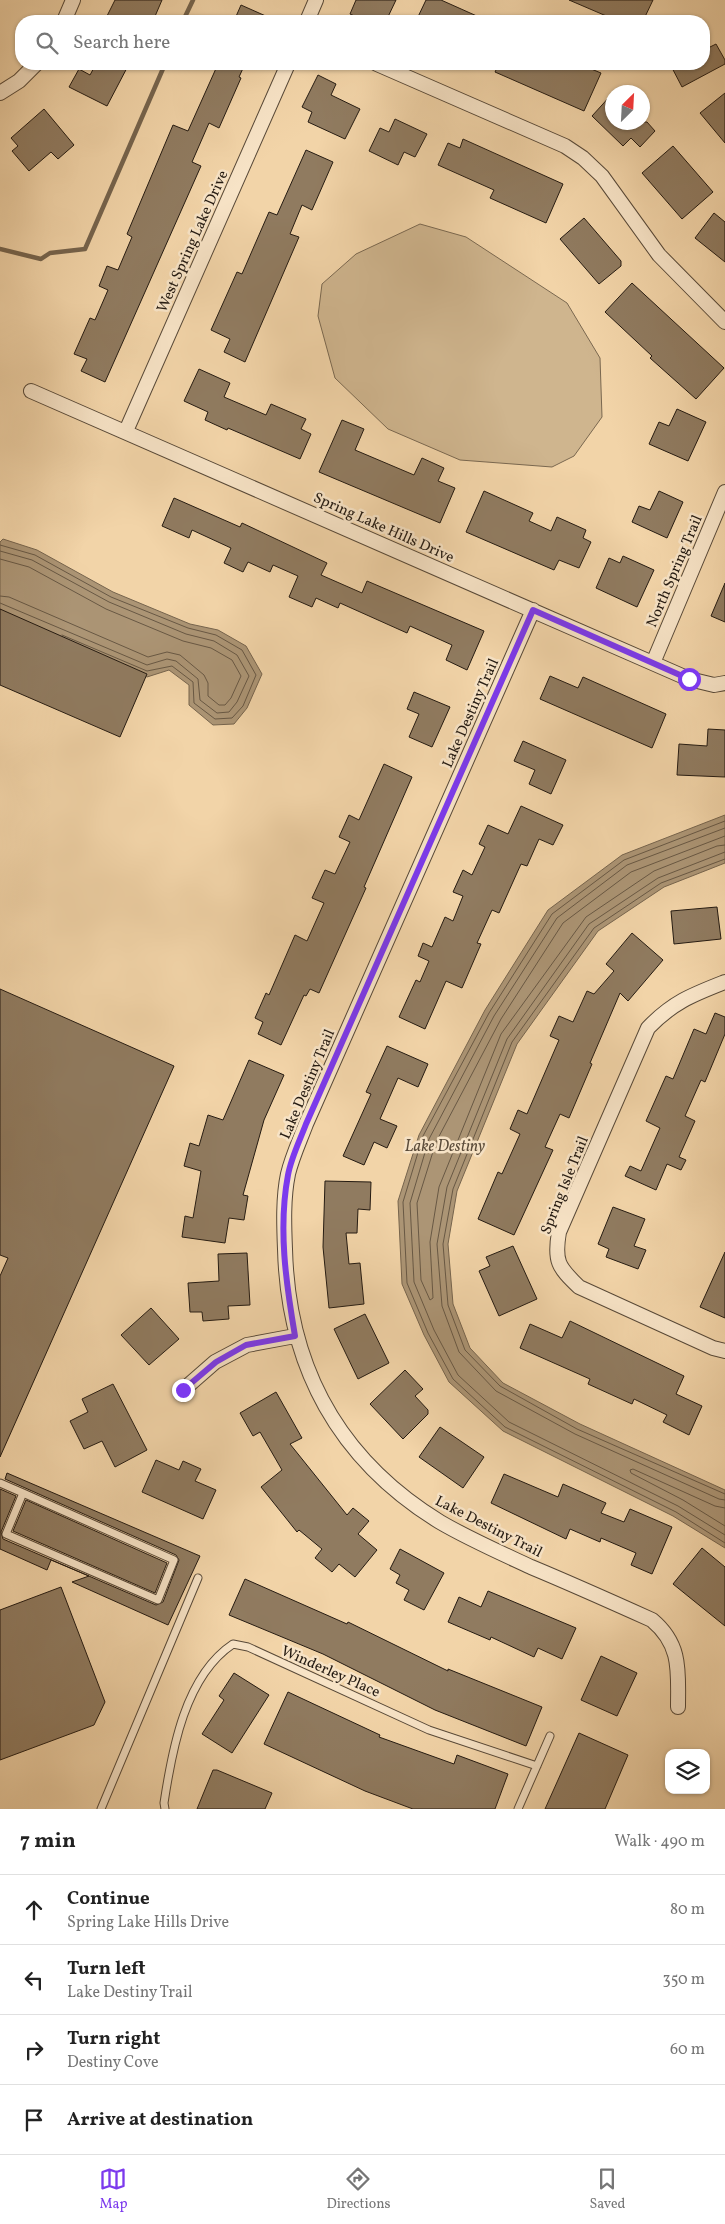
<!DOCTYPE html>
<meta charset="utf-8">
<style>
:root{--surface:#fff;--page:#f2f2f2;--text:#222;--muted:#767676;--line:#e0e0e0;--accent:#7c3aed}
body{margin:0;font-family:Vollkorn,serif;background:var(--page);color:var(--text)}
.controls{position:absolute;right:15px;bottom:15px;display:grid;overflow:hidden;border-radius:10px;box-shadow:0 1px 4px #0004}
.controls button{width:45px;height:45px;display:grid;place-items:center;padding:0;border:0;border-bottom:1px solid var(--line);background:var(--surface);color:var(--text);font:25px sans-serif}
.compass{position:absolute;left:605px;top:85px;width:45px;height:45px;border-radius:50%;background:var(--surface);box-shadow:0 1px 4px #0004;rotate:24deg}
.stop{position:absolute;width:15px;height:15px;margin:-11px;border:4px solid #7c3aed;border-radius:50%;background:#fff}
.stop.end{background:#7c3aed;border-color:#fff;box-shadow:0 1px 5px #0008}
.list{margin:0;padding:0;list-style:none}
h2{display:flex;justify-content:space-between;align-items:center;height:65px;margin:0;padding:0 20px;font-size:21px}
h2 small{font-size:16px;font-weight:400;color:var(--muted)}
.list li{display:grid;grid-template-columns:32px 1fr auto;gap:15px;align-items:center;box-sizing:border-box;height:70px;padding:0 20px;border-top:1px solid var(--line)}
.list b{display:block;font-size:19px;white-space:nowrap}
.list p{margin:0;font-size:16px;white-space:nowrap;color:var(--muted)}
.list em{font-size:16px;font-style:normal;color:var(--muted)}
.icon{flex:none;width:28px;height:28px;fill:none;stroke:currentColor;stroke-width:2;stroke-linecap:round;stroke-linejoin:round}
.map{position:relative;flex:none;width:725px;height:1809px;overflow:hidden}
.search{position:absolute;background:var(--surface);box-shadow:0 1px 4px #0004;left:15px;right:15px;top:15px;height:55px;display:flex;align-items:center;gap:12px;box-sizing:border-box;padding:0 18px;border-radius:20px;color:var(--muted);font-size:19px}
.sheet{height:345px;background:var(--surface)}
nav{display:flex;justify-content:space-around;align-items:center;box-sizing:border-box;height:70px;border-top:1px solid var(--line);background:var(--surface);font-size:14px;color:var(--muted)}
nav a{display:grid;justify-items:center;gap:2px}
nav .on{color:var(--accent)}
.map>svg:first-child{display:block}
</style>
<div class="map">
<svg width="725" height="1809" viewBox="0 0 725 1809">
<rect width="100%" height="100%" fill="#f2d4a8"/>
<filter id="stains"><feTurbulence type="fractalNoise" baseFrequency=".004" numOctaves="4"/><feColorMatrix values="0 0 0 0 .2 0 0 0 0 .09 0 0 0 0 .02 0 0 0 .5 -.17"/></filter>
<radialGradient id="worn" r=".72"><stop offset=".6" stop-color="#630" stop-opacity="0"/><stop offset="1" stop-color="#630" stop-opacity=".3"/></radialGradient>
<path fill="#cfb58e" stroke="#7a6850" d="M420,224L466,237L567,303L600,358L602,417L574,456L552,467L460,460L388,429L335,378L318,316L322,284L356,254Z"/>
<path fill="#ac9575" stroke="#76644d" d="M3,539L37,550L113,592L190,624L218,630L246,646L262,674L247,708L234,724L213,725L189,705V685L169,670L147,677L0,614V542Z
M725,815V863L664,887L598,931L517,1044L457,1191L448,1244L453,1304L470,1348L503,1383L580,1424L725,1490V1548L673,1516L503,1431L449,1382L424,1335L402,1284L398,1201L419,1135L485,1010L548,910L622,855Z"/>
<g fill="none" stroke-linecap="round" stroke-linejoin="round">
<path stroke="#685844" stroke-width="1" d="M0,545L35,555L111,597L188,628L216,635L242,650L256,675L243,706L232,718L215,719L194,703L193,682L172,666L147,671L62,635
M0,551L32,560L109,602L186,634L214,641L237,655L249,676L237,702L229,712L217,713L200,700L198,679L176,661L167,659L147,665L0,603
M0,559L29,567L106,609L183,641L211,648L232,660L241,676L231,698L225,705H219L208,696V683L204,675L180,655L167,652L148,657L9,597L0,596
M725,821L624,860L552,914L489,1013L423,1136L403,1202L407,1283L428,1333L453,1379L505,1427L676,1512L725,1543
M725,828L627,865L557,918L494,1016L429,1139L410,1203L414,1282L434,1330L458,1375L509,1422L678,1506L725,1535
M725,836L631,872L563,923L501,1019L436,1142L417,1203L421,1280L430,1300L433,1298L430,1242L439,1187L501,1034L586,917L654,871L717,846L725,845
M725,852L658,878L589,924L507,1039L447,1187L437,1244L442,1306L459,1352L496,1391L575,1434L719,1499L725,1500
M725,859L661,883L594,928L512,1042L453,1189L443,1244L448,1305L465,1350L500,1386L577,1429L725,1494
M725,1508L715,1506L633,1469L630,1470L631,1473L683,1500L725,1526"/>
<path stroke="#76644d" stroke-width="4.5" d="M183,21L193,0
M0,249L41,259L50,253L85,249L165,64"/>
</g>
<path fill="#907b60" stroke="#251b12" d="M115,0H162L153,21H119L107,16Z
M356,0H396L386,21H366L350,14Z
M426,0H441L488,21H416Z
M569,0H653L643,21H618Z
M241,5L277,21H234Z
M716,44L725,60V64L682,87L670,64H704V50Z
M96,64H129L107,106L69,87L79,69L90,75Z
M218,64H245L239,77L241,78L219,128L209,123L192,162L201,166L105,382L81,371L87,359L74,354L90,318L95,320L108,290L99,286L107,266L118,270L132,237L127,234L173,125L188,131Z
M499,64H579L601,73L584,111L495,72Z
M318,75L336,84L331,95L360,109L345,139L308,122L312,112L302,107Z
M725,93V143L700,113Z
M612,94V122H647L655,131L640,147L631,138L623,146L592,116Z
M44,109L74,145L58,159L51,152L29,171L12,151L18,146L11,138Z
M395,119L427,134L415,157L404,152L398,165L369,151L380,128L389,132Z
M463,139L563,184L546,223L490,198L494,190L438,165L448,143L460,148Z
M673,146L713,192L682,219L642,173Z
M306,150L333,162L312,210L302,205L290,234L299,237L245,362L224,352L230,339L211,330L237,272L242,274L269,212L277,215Z
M714,213L725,222V262L695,238Z
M584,218L621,261V266L599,284L560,239Z
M632,283L724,368L696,399L650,358L652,356L605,312Z
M199,369L230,383L224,397L266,415L271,404L306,419L301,429L311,434L300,459L228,428L227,430L205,420L208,412L184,401Z
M677,409L706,422L688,461L649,444L659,422L669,426Z
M342,420L364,429L355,450L414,475L422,458L444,468L438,481L455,488L440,523L319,472Z
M484,491L533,513L529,521L551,531L557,517L586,530L583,538L591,542L579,568L559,560L554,570L466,532Z
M659,491L683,502L667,538L632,522L639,506L650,510Z
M174,498L240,527L242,523L327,563L321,575L362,593L367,581L484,631L467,670L446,660L452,645L410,626L407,633L340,603L338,608L316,598L312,607L289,597L298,576L273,565L270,572L248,562L243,572L224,563L231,548L192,530L189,538L162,526Z
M623,556L654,570L637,607L596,588L609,558L620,563Z
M725,583V622L711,616Z
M0,609L147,674L120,737L0,685Z
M550,676L578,688L583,677L666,714L652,748L540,699Z
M414,692L450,707L432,747L409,737L419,714L407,709Z
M708,729L725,730V777L677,775L679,744L707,746Z
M523,741L566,760L551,794L529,784L535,770L514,761Z
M384,764L412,777L364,887L366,888L319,993L310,989L306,996L304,995L281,1045L258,1034L263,1022L255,1018L266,993L269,995L295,935L307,941L324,903L312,898L325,870L335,874L350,842L339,837L349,815L359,820Z
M521,806L563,825L553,845L539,839L527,866L521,864L499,913L492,910L477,943L481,944L462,988L446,981L425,1029L399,1017L416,980L420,982L429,961L418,956L423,943L432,947L445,917L453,921L463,896L453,892L463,870L472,875L485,847L479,844L488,825L508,834Z
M717,907L721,939L674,944L671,911Z
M632,933L663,960L628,1001L620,993L590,1063L592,1064L569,1118L560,1114L545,1147L553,1150L514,1235L478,1219L498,1172L502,1174L520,1134L510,1129L518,1110L527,1114L559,1040L550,1036L559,1016L573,1022L587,991L594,994L614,971L606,964Z
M0,989L174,1066L0,1457V1276L8,1258L0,1255Z
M715,1013L725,1017V1034L705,1082L701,1080L685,1116L695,1121L679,1157L686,1160L681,1170L667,1164L656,1190L625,1176L630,1166L641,1171L660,1128L646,1121L666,1076L673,1079L694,1029L706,1034Z
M387,1046L428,1064L418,1087L398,1078L380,1119L397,1126L387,1148L374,1142L364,1165L343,1156L371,1094L366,1092Z
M249,1060L284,1075L264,1120L243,1195L248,1196L244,1220L229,1218L225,1243L182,1237L185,1216L193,1218L201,1171L184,1166L190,1143L199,1146L208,1115L223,1120Z
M325,1181L371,1182L370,1210L358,1209L357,1233H346L349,1264L360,1263L364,1304L329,1308L323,1247Z
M613,1207L645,1219L634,1246L646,1250L638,1269L606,1257L609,1249L598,1244Z
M513,1246L537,1299L499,1316L479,1271L490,1266L486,1257Z
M725,1252V1318L700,1307Z
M247,1253L250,1305L228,1306L229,1319L203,1321L202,1312H190L188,1283L219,1281L218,1254Z
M151,1308L179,1339L149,1365L121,1335Z
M365,1314L389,1363L358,1379L334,1329Z
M570,1321L684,1376L676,1394L702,1406L689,1435L663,1422L667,1415L634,1399L632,1404L588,1384L590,1379L520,1348L530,1324L562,1338Z
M405,1370L423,1389L415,1396L428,1410V1414L403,1439L370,1404Z
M113,1384L147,1450L115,1467L102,1441L84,1449L70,1421L88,1412L82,1399Z
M276,1392L302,1438L290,1444L347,1515L353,1508L369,1521L358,1534L377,1550L355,1577L339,1564L332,1572L315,1558L322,1549L299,1530L297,1532L261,1487L282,1470L260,1432L253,1436L240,1413Z
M440,1427L484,1457L463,1488L419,1457Z
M156,1460L179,1470L183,1461L201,1469L195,1481L216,1490L203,1519L142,1492Z
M7,1473L200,1556L168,1625L72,1582L89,1576L51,1560L47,1570L0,1549V1489L16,1496L1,1532L3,1539L156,1605L163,1602L179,1560L176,1555L5,1479Z
M504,1474L558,1497L563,1484L606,1503L601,1513L624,1522L630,1509L672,1527L652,1574L631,1565L636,1553L601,1538L600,1542L570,1529L566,1539L491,1503Z
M26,1500L167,1563L155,1593L13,1531Z
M702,1548L725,1567V1626L673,1584Z
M400,1549L444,1573L424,1610L404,1600L409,1590L396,1583L400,1575L390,1569Z
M245,1579L347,1624L348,1622L448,1671V1669L542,1707L526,1746L435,1710L323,1654L229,1615Z
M61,1587L105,1702L94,1725L0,1760V1610Z
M488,1591L576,1628L562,1659L538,1648L534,1657L491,1637L490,1640L448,1622L459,1597L481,1607Z
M601,1656L637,1673L617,1716L581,1700Z
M234,1673L269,1695L232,1753L202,1734L224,1700L219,1696Z
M288,1692L380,1735L379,1737L454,1764L457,1755L508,1774L495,1809H413L365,1791L264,1744Z
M579,1733L628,1755L605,1809H545Z
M213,1770H217L272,1793L265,1809H197Z"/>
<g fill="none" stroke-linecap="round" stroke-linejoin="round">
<defs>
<path id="service" d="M0,1483L23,1493L174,1560L158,1600L6,1534L23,1493
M101,1809L198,1578
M165,1809L164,1803C172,1750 185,1676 233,1644L248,1647L429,1730L537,1766
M518,1809L550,1736"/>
<path id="minor" d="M64,21L73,0
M307,21L316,0
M377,64L565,146L583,158L602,176L659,255L725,322
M0,93L19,81L36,64
M31,391L689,679L714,685L725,683
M126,431L288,64
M533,610L306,1124C300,1140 292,1157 288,1174C283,1198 284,1225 285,1249C288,1367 339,1460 440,1522C469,1539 501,1553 531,1567C572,1584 612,1602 652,1620C682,1645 678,1672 678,1707
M653,663L725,492
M725,982C692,995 673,1002 648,1028L559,1232C554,1261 558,1267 579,1287L713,1348L725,1351
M183,1390L215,1362L247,1345L295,1336"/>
</defs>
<use href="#service" stroke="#584938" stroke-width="9"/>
<use href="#minor" stroke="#584938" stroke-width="16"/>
<use href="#service" stroke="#f7e3c6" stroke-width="7"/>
<use href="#minor" stroke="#f7e3c6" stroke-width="14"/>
</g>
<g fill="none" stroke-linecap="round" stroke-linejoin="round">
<path stroke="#7c3aed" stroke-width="6" d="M183,1390L216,1362L246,1345L295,1336C286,1283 278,1228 288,1175C291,1158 300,1140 306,1124L533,610L689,679"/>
</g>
<g text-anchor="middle" stroke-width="5" stroke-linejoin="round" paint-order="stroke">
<g font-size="15" fill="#251b12" stroke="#f7e3c6">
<text transform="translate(192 241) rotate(-66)" y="5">West Spring Lake Drive</text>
<text transform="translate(384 527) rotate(24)" y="5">Spring Lake Hills Drive</text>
<text transform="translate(674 571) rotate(-67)" y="5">North Spring Trail</text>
<text transform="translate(470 713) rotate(-66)" y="5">Lake Destiny Trail</text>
<text transform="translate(307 1084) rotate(-67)" y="5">Lake Destiny Trail</text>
<text transform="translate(564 1185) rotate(-68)" y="5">Spring Isle Trail</text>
<text transform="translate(489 1526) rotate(27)" y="5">Lake Destiny Trail</text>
<text transform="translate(331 1671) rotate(24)" y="5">Winderley Place</text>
</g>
<g font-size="16" font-style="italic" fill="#5b4c3a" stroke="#f7e3c6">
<text x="445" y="1151">Lake Destiny</text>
</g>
</g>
<rect width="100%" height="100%" filter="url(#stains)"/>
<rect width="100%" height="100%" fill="url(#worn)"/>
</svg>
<div class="controls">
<button><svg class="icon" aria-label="layers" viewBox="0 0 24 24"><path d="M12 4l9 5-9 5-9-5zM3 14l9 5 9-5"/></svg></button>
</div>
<svg class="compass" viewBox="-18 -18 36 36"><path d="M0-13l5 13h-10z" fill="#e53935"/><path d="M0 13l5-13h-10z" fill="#767676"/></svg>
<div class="stop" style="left:689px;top:679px"></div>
<div class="stop end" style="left:183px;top:1390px"></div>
<div class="search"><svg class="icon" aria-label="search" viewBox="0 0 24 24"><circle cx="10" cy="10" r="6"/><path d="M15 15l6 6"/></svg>Search here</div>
</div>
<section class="sheet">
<h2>7 min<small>Walk · 490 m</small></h2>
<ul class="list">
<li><svg class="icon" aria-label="ahead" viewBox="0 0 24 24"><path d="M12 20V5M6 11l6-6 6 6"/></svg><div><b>Continue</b><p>Spring Lake Hills Drive</p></div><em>80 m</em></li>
<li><svg class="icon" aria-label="left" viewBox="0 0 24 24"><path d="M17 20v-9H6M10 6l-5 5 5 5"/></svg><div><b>Turn left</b><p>Lake Destiny Trail</p></div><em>350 m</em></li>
<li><svg class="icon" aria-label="right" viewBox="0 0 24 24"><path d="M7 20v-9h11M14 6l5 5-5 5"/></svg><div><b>Turn right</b><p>Destiny Cove</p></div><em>60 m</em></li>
<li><svg class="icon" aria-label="arrive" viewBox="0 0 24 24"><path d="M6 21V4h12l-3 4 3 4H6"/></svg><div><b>Arrive at destination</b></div></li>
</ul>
</section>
<nav>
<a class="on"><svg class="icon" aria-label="map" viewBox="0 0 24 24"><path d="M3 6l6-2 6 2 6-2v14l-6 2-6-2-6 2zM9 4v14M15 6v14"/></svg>Map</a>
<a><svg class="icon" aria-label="directions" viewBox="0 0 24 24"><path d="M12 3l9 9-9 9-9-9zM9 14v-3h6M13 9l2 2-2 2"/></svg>Directions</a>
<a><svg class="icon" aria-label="saved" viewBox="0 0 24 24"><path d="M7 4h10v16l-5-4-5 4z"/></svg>Saved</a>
</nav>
